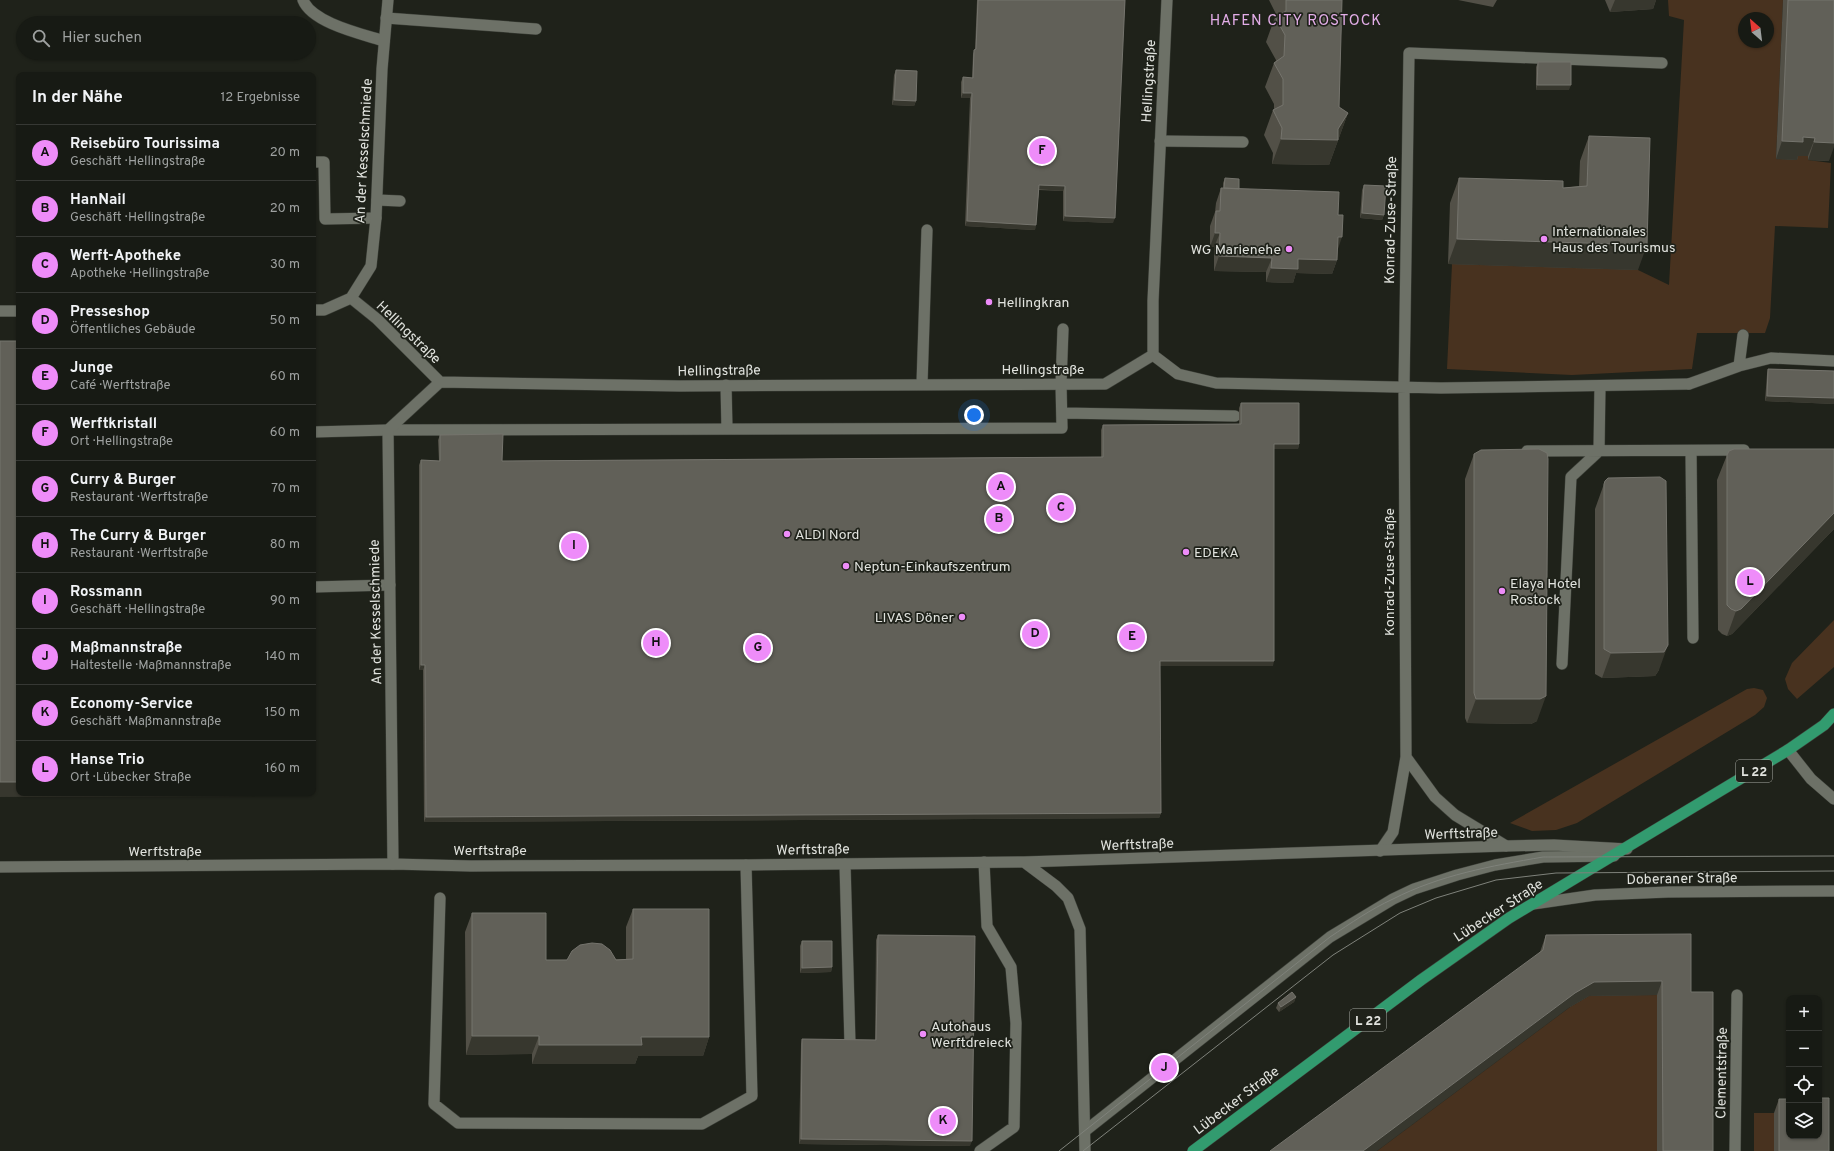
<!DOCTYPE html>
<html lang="de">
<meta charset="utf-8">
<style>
:root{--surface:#171a14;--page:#242722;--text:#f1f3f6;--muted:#9ea1a0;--line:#363834;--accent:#ee8cf9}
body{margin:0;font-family:Overpass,sans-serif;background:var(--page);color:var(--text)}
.controls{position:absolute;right:12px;bottom:12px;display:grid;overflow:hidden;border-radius:8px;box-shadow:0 1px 3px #0004}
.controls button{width:36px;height:36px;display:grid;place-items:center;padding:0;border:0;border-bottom:1px solid var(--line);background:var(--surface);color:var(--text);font:20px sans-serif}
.compass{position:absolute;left:1738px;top:12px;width:36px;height:36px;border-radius:50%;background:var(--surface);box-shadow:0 1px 3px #0004;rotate:332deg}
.you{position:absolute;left:974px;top:415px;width:14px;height:14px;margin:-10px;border:3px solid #fff;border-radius:50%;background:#1a73e8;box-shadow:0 0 0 6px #1a73e833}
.badge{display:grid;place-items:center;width:26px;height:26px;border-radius:50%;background:var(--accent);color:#111;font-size:13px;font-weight:700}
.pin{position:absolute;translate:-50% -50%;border:2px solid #fff;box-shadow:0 1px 4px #0006}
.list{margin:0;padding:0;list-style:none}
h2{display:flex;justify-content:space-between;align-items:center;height:52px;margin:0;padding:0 16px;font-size:17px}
h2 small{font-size:13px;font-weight:400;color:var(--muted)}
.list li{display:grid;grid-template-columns:26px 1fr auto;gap:12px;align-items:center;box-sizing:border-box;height:56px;padding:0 16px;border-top:1px solid var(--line)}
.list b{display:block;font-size:15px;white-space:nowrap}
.list p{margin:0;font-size:13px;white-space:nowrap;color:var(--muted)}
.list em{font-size:13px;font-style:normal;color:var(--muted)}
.icon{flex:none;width:22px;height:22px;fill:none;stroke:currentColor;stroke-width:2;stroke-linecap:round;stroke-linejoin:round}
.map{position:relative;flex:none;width:1834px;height:1151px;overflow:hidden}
.search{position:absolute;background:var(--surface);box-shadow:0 1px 3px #0004;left:16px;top:16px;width:300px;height:44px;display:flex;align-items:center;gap:10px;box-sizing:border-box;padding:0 14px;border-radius:22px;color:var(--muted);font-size:15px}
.panel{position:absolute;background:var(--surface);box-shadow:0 1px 3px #0004;left:16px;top:72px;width:300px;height:724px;border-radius:8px}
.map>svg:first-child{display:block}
</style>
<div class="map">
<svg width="1834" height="1151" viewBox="0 0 1834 1151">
<rect width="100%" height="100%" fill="#1f221a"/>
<path fill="#48321f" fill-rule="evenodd" d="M1668,0H1783L1776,159L1797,160V156H1808V160L1831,163L1828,228L1775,226L1770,318L1765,333H1697L1692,369L1572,375L1447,369L1452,264L1638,270L1669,285L1684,20L1669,16ZM1744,18H1768V42H1744Z
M1834,620V667L1797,699L1788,689L1785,679L1792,663Z
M1754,688L1763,690L1767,698L1764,707L1755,715L1577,823L1556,830L1532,831L1510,823L1747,689Z
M1657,995V1151H1377L1570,1007L1589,996Z
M1754,1113H1774V1151H1754Z"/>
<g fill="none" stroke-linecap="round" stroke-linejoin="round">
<defs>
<path id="service" d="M303,0C312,23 362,34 384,41
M386,18L536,29
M1160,141L1243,142
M313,162H324L325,219L376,218
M377,200L400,201
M1739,366L1743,335
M922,384L927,230
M1689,384L1739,366L1771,358L1834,361
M726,385L727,429
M1404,387L1409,53L1662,63
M1062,413L1235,416
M313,432L388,430L1062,428L1061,384L1063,329
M1527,451L1744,450
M1691,451L1693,638
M313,587L390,585
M1562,664L1571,477L1599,451L1600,386
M845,864L850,1044
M440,898L434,1104L458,1123L702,1124L752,1096L746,865
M1085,1131L1330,937L1393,899L1414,889L1457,875L1495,865L1543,857L1614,856
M980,1151L1014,1127L1016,1023L1011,967L987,926L984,862"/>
<path id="minor" d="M351,298L377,319L440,382L680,386L1105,384L1153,355
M351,298L371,266L376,218L382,69L388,0
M313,310H324L351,298
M0,311H19
M1153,355L1178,374L1216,383L1441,388L1689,384
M1153,355V301L1167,0
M1406,757L1435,797L1455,815L1506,846
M1380,851L1393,832L1406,757L1404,387
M393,864L388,430L440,382
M1735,1151L1737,995"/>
<path id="tertiary" d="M1788,750L1811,779L1834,799
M1024,862L1056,886L1068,898L1080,929L1085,1151
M0,867L393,864L471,866L746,865L1024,862L1506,846L1554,845L1627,849
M1533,904L1595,895L1668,892L1834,891"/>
<path id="primary" d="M1193,1151L1421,980L1509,918L1788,750L1824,725L1834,714"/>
</defs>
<use href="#service" stroke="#3d4039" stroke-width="12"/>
<use href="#minor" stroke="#3d4039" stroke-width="12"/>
<use href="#tertiary" stroke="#3d4039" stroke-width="12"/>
<use href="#primary" stroke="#3d4039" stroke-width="12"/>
<use href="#service" stroke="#6d7167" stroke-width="11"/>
<use href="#minor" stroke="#6d7167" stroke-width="11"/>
<use href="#tertiary" stroke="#6d7167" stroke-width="11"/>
<use href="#primary" stroke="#329b6f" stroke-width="11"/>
<path stroke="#7f827b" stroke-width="1" d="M1059,1151L1330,937C1351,923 1371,909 1393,899C1440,875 1491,866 1543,857L1834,856
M1083,1151L1333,955L1400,913L1436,898L1496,880L1556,873L1834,871"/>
</g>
<path fill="#525047" d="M977,0H1125L1113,223L1063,221V191L1039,190L1035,230L965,226L970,98H961V82L963,77L972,78L973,54L975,49Z
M1269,0H1342L1339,107L1348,113L1329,165L1272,164L1273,153L1264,135L1273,110H1274V104L1265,87L1274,63L1276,61V60L1266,42L1275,17L1277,16Z
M1458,0H1497L1493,7Z
M1605,0H1656L1653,9L1610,12Z
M1783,0H1834L1829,161L1808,160V156H1798L1797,160L1776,159Z
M1538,62L1569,90H1536V67Z
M896,70L916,101L914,106L892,105L894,75Z
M1589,136L1638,270L1448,264L1450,203L1459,178L1563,188L1579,186L1580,161Z
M1225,178L1239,189L1337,251V260L1332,274L1296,273L1293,283L1266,282V272L1214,271V247H1210V226L1215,212L1216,203L1221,188H1223V183Z
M1364,185L1384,215L1382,220L1360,218L1362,190Z
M1768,369L1834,371V404L1765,401L1767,374Z
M1241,403L1299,444L1298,449H1274L1273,666H1160L1161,813L1159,818L424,822L423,670H419V465L421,460L439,461L438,440L440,435L502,461L1101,457V430L1103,425L1239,424V408Z
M1834,449V529L1732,634L1727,636L1722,634L1718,630L1717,480L1727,455Z
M1474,454L1537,721L1531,724L1467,723L1465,718V479Z
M1605,481L1659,670L1655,676L1602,678L1595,674V509Z
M633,909L709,1037L703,1056H638L635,1064H532V1054L466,1055L465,932L472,913L546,960L626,959V927Z
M878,935L970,1146L799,1144L801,1044L802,1039L875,1040L876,940Z
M1546,935L1691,992L1713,1151H1657V995L1589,996L1570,1007L1540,952Z
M802,941L832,967L831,972L800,973V946Z
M1296,997L1294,1002L1279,1012L1276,1008L1278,1003Z
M1779,1099L1829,1151H1774V1113Z"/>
<path fill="#37372e" d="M1615,0H1656L1653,9L1610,12Z
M1537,85H1571L1569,90H1536Z
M963,93H972L970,98H961Z
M894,100L916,101L914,106L892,105Z
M1348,113L1329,165L1272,164L1281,139L1338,129Z
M1803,137L1815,138L1808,156H1798L1797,160L1776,159L1782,141Z
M1814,142L1834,143V147L1829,161L1808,160Z
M1039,185L1065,186L1063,191L1037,189Z
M1362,213L1384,215L1382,220L1360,218Z
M1065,216L1115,218L1113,223L1063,221Z
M967,221L1036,225L1035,230L965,226Z
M1215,233H1220L1214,247H1210Z
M1338,237H1342L1337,252Z
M1457,239L1647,245L1638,270L1448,264Z
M1219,256L1272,258L1266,272L1214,271Z
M1298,259L1337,260L1332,274L1296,273L1293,283L1266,282L1271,268Z
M1767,396L1834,398V404L1765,401Z
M1274,444H1299L1298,449H1272Z
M1834,513V529L1732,634L1727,636L1736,611Z
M1668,645L1659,670L1655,676L1602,678L1611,653Z
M1160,661H1274L1273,666H1159Z
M421,665H425L423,670H419Z
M1546,696L1537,721L1531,724L1467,723L1476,699Z
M0,782H19V793H262L260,796L0,797Z
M1161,813L1159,818L424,822L426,817Z
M832,967L831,972L800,973L802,968Z
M1662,981L1657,995L1589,996L1570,1007L1377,1151H1363L1575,993L1594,982Z
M1296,997L1294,1002L1279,1012L1281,1007Z
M472,1036H539L532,1054L466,1055Z
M641,1037H709L703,1056H638L635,1064H532L539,1045Z
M801,1139L972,1141L970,1146L799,1144Z"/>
<path fill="#616058" stroke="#75746d" d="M978,0H1125L1115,218L1065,216V186L1039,185L1036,225L967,221L972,93H963V77L973,78L974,50L976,49Z
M1286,0H1342L1339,107L1348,113L1338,129V140L1281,139L1282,128L1273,110L1283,105V79L1274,63L1284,56L1285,35L1275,17L1286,11Z
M1788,0H1834V143L1814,142L1815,138L1803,137V142L1782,141Z
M1538,62H1571V85H1537Z
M896,70L917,71L916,101L894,100Z
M1589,136L1650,138L1647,245L1457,239L1459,178L1563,181V188L1587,186Z
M1225,178L1239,179V189L1224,188Z
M1364,185L1386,186L1384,215L1362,213Z
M1221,188L1339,192L1338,215H1343L1342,237H1338L1337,260L1298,259V269L1271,268L1272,258L1219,256L1220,233H1215L1216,211H1220Z
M0,341H19V782H0Z
M1768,369L1834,371V398L1767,396Z
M1241,403H1299V444H1274V661H1160L1161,813L426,817L425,665H421V460L440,461V435L503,434L502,461L1103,457V425L1241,424Z
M1539,449L1547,453L1548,459L1546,696L1540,699H1476L1474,693V454L1481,450Z
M1734,449H1834V513L1741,609L1736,611L1731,609L1727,605V455L1729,451Z
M1660,477L1666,481L1668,645L1664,652L1611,653L1604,649V484L1605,481L1608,478Z
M633,909H709V1037H641L642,1045H539V1036H472V913H546V960H567L572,951L580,945L592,943L602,944L610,950L616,960L633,959Z
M1691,934V992H1713V1151H1663L1662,981L1594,982L1575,993L1363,1151H1270L1543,950L1546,935Z
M878,935L975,936L972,1141L801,1139L802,1039L876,1040Z
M802,941H832V967L802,968Z
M1292,992L1296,997L1281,1007L1278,1003Z
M1819,1098H1829V1151H1779V1099H1789V1136H1819Z"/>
<g fill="#ee8cf9" stroke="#1f221a" stroke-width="1.5">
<circle cx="1544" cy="239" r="4"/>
<circle cx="1289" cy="249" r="4"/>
<circle cx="989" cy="302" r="4"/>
<circle cx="787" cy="534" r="4"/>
<circle cx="1186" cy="552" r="4"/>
<circle cx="846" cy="566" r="4"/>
<circle cx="1502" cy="591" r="4"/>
<circle cx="962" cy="617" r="4"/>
<circle cx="923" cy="1034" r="4"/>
</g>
<g text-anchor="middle" stroke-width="3.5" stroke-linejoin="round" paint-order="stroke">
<g fill="#1f221a" stroke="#a7a9a3" stroke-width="1">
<rect x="1736" y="760" width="36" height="22" rx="3"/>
<rect x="1350" y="1009" width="36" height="22" rx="3"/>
</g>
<g font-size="13" font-weight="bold" fill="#e1e3de">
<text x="1754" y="776">L 22</text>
<text x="1368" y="1025">L 22</text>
</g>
<g font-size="14" fill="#e1e3de" stroke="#1f221a">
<text transform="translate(1148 81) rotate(-87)" y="5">Hellingstraße</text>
<text transform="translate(363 151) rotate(-87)" y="5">An der Kesselschmiede</text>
<text transform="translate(1390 220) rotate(-89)" y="5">Konrad-Zuse-Straße</text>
<text transform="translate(409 332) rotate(44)" y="5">Hellingstraße</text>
<text x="1043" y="374">Hellingstraße</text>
<text transform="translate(719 370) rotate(-1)" y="5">Hellingstraße</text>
<text transform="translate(1389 572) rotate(-90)" y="5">Konrad-Zuse-Straße</text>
<text transform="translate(375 612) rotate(-91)" y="5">An der Kesselschmiede</text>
<text transform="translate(1461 833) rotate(-2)" y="5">Werftstraße</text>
<text transform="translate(1137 844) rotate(-2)" y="5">Werftstraße</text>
<text transform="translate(813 849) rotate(-1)" y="5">Werftstraße</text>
<text x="490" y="855">Werftstraße</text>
<text x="165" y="856">Werftstraße</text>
<text transform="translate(1682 878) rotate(-1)" y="5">Doberaner Straße</text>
<text transform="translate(1498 910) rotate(-33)" y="5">Lübecker Straße</text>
<text transform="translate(1721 1073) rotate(-89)" y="5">Clementstraße</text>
<text transform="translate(1236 1100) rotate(-37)" y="5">Lübecker Straße</text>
</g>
<g font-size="14" fill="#e1e3de" stroke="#1f221a" text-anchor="start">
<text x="1552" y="236">Internationales<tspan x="1552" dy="16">Haus des Tourismus</tspan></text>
<text x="1281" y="254" text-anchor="end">WG Marienehe</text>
<text x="997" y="307">Hellingkran</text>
<text x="795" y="539">ALDI Nord</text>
<text x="1194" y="557">EDEKA</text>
<text x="854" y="571">Neptun-Einkaufszentrum</text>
<text x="1510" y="588">Elaya Hotel<tspan x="1510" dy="16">Rostock</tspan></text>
<text x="954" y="622" text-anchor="end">LIVAS Döner</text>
<text x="931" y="1031">Autohaus<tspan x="931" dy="16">Werftdreieck</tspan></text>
</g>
<g font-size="15" letter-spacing="1" fill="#e3ade8" stroke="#1f221a">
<text x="1296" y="25">HAFEN CITY ROSTOCK</text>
</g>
</g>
</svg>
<div class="controls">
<button>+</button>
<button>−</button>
<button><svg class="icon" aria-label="locate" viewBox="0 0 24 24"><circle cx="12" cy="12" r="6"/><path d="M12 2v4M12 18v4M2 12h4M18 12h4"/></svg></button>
<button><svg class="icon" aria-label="layers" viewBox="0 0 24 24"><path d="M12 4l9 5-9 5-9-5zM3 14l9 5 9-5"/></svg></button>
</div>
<svg class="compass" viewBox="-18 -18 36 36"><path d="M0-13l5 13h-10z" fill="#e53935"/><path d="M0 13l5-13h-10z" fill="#9ea1a0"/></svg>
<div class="you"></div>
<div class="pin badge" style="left:1001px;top:487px">A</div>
<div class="pin badge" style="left:999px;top:519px">B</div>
<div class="pin badge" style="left:1061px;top:508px">C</div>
<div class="pin badge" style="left:1035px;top:634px">D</div>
<div class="pin badge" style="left:1132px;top:637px">E</div>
<div class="pin badge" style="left:1042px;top:151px">F</div>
<div class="pin badge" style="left:758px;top:648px">G</div>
<div class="pin badge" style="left:656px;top:643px">H</div>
<div class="pin badge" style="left:574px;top:546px">I</div>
<div class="pin badge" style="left:1164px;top:1068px">J</div>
<div class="pin badge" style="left:943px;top:1121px">K</div>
<div class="pin badge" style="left:1750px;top:582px">L</div>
<div class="search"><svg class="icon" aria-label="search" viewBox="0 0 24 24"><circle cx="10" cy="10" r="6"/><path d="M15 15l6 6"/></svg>Hier suchen</div>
<section class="panel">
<h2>In der Nähe<small>12 Ergebnisse</small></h2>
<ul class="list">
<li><span class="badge">A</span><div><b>Reisebüro Tourissima</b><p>Geschäft · Hellingstraße</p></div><em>20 m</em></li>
<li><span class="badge">B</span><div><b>HanNail</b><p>Geschäft · Hellingstraße</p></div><em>20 m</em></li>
<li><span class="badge">C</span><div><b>Werft-Apotheke</b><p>Apotheke · Hellingstraße</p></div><em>30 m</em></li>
<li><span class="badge">D</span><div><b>Presseshop</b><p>Öffentliches Gebäude</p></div><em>50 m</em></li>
<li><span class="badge">E</span><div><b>Junge</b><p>Café · Werftstraße</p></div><em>60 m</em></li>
<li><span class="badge">F</span><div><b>Werftkristall</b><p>Ort · Hellingstraße</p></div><em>60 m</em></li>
<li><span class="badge">G</span><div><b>Curry &amp; Burger</b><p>Restaurant · Werftstraße</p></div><em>70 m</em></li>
<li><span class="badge">H</span><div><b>The Curry &amp; Burger</b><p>Restaurant · Werftstraße</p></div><em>80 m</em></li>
<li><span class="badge">I</span><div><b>Rossmann</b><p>Geschäft · Hellingstraße</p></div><em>90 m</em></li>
<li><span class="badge">J</span><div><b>Maßmannstraße</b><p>Haltestelle · Maßmannstraße</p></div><em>140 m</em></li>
<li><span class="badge">K</span><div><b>Economy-Service</b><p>Geschäft · Maßmannstraße</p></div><em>150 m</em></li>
<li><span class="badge">L</span><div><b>Hanse Trio</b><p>Ort · Lübecker Straße</p></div><em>160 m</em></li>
</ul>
</section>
</div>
